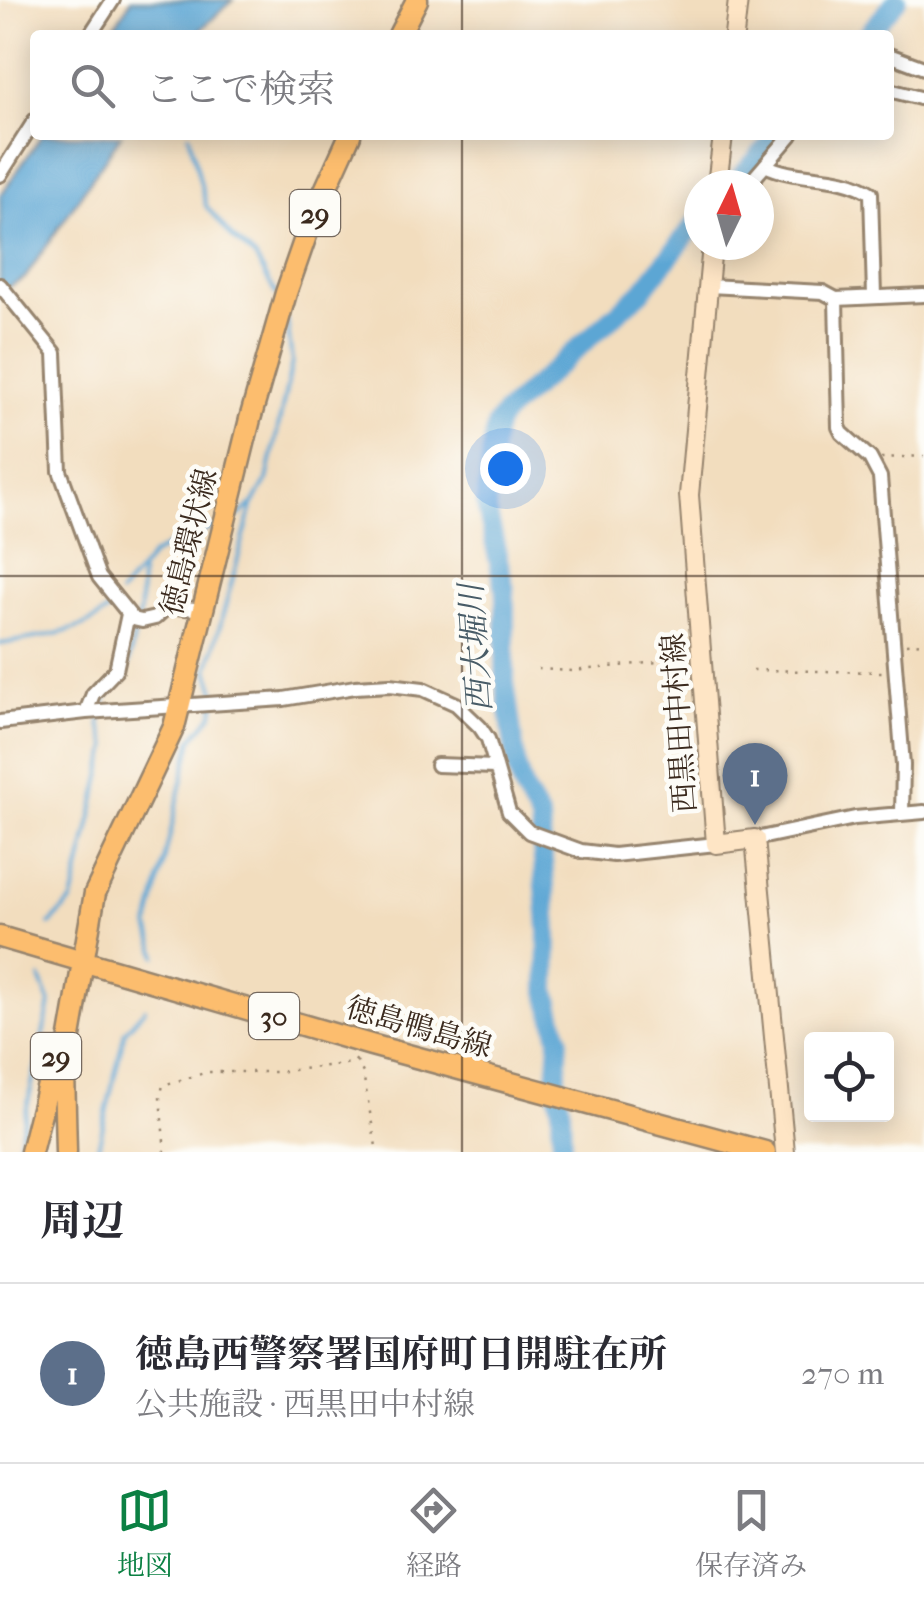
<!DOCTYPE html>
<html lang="ja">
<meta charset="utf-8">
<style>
:root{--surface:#fff;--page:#f2f2f3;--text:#2b2b33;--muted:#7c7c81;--line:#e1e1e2;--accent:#0b8043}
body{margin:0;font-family:"IM FELL French Canon","Noto Serif JP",serif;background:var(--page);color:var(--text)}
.controls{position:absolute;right:30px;bottom:30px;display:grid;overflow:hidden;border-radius:10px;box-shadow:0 5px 25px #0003}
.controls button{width:90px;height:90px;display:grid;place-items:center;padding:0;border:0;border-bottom:2px solid var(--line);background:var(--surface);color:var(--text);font:50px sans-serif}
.compass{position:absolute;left:684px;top:170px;width:90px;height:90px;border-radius:50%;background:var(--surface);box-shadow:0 5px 25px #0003;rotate:5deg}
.you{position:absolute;left:505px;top:468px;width:35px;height:35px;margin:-25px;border:8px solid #fff;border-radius:50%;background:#1a73e8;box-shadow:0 0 0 15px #1a73e833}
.badge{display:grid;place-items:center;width:65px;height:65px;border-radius:50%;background:var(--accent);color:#fff;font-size:32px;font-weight:700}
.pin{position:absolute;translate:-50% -82px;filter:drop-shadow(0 2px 5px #0008)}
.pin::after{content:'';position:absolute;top:52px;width:35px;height:30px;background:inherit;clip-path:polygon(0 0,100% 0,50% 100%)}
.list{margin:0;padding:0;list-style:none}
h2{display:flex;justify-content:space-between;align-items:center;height:130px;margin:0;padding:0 40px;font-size:42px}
h2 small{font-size:32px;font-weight:400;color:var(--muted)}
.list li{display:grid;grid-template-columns:65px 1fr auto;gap:30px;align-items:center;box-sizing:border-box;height:180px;padding:0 40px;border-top:2px solid var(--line)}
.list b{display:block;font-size:38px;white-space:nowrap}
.list p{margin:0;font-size:32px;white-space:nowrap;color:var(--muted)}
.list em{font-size:32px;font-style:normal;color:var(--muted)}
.icon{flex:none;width:55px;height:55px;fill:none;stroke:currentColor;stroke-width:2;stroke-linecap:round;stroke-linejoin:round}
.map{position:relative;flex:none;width:924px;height:1152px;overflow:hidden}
.search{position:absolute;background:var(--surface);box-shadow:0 5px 25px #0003;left:30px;right:30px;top:30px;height:110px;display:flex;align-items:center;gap:25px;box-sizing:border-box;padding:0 35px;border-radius:10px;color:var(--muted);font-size:38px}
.sheet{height:310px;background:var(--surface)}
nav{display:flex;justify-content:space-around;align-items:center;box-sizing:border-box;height:140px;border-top:2px solid var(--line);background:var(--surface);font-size:28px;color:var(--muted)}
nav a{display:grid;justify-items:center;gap:5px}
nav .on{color:var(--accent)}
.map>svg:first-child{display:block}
</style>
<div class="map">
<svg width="924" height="1152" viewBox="0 0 924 1152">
<rect width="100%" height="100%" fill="#fdfcf7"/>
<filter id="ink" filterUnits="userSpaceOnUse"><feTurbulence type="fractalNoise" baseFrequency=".01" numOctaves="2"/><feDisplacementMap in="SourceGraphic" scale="20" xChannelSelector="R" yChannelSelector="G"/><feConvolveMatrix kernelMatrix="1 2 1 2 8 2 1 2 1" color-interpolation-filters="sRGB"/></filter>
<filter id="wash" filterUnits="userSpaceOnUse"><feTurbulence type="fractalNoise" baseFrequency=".0048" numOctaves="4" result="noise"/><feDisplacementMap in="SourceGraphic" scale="40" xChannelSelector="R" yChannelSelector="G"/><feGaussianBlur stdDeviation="2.25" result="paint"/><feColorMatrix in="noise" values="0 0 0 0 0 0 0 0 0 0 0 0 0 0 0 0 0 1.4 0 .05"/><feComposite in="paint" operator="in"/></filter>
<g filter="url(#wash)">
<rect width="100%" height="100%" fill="#f2ddbe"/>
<path fill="#5ca6d4" stroke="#4c6879" stroke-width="2.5" d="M131,0H233L195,35H109Z
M42,135H121L25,278L0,291V196Z"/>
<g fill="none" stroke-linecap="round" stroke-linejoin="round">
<path stroke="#5ca6d4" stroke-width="4" d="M189,135L206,206L232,237L255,257L276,294
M234,519L253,504L267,480L292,362L287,320
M120,594L152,556L175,541L216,527
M0,644C37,637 90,634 115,603
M50,924L72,901L108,747L100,724L106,697L125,679L140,610L141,573
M157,956L149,926L192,739L213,714L216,694L208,670L252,507
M17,1152L50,1003L40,978
M97,1152L125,1031L145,1009"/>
<path stroke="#5ca6d4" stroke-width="20" d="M867,35L897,0
M733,185L778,135
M562,1152L561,1109L556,1085L559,1038L547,991L548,929L540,819L524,791L517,769L505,682V590L486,505L493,440L497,423L505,413L642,291L699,219"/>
</g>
</g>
<g filter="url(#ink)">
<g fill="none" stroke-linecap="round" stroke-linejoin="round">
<defs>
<path id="minor" d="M90,35L113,0
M889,55L924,68
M889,90L924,99
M765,165C799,182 837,171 871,193L874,296
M0,175L35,120
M748,185L791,135
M0,285L55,353L60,471L99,577L133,619L142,621L155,618L168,606L203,610
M709,286L823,292L836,299L924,295
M836,299L839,427L842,433L870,458L880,477L903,765L902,814
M86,712L93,694L116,670L128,614
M0,722L86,712L284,699L355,687L390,685L423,689L456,704L480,727L488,739L509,812L529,832L581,851L614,855L716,844
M437,765L495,767
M755,839L855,818L924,812"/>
<path id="secondary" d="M734,35L738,0
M717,185L723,135
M712,245L689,495L716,844L755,839L785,1152"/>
<path id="primary" d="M399,35L417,0
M0,937L371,1045L765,1152
M31,1152L56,1053
M66,1152L64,1071L95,893L174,727L250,419L286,293L311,221L350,135"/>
</defs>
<use href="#minor" stroke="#96846e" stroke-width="18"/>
<use href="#secondary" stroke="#96846e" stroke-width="22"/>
<use href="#primary" stroke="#96846e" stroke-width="25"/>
<path stroke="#96846e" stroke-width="2.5" stroke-dasharray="2.5 8" stroke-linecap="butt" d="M881,458L924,456
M906,644L924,643
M538,669L572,671L685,659
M753,670L885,672
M357,1061L363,1073L377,1152
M165,1152L160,1098L163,1085L208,1072H276L353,1063L359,1057"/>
<use href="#minor" stroke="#fff" stroke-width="12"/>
<use href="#secondary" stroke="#fee5c5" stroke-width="18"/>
<use href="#primary" stroke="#fcbd6e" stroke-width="20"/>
</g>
</g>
<path fill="none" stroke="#3b2a1e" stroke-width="2.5" stroke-opacity="0.55" d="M462,0V35M462,135V1152M0,576H924"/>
<g text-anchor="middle" stroke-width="9" stroke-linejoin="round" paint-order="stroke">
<g fill="#fdfcf7" stroke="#75695f" stroke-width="2.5">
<rect x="290" y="190" width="50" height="46" rx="8"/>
<rect x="249" y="993" width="50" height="46" rx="8"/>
<rect x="31" y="1033" width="50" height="46" rx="8"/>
</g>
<g font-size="28" font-weight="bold" fill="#3b2a1e">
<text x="315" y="223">29</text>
<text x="274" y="1026">30</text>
<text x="56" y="1066">29</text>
</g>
<g font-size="30" fill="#3b2a1e" stroke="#fdfcf7">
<text transform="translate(189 542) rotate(-76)" y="10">徳島環状線</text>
<text transform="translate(679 723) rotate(-94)" y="10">西黒田中村線</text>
<text transform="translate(419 1027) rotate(16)" y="10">徳島鴨島線</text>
</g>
<g font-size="32" font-style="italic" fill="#485c67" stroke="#fdfcf7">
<text transform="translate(475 648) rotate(-94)" y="11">西大堀川</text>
</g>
</g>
</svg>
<div class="controls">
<button><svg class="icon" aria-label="locate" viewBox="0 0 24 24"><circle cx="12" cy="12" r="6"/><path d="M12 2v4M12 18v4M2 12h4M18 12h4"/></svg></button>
</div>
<svg class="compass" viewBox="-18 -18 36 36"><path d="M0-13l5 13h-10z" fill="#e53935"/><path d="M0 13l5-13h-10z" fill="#7c7c81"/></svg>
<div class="you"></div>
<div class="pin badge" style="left:755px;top:825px;background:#5c6f8a">1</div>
<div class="search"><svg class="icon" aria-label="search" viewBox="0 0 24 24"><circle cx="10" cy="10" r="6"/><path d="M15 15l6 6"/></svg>ここで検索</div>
</div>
<section class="sheet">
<h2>周辺<small></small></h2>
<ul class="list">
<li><span class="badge" style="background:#5c6f8a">1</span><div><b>徳島西警察署国府町日開駐在所</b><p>公共施設 · 西黒田中村線</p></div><em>270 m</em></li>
</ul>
</section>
<nav>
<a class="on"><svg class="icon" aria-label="map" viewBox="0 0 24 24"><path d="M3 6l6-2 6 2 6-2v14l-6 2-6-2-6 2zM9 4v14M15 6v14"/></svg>地図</a>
<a><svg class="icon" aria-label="directions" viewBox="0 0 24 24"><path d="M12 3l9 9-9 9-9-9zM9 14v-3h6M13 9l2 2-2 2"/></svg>経路</a>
<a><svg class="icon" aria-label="saved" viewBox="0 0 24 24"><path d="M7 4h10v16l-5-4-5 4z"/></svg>保存済み</a>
</nav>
